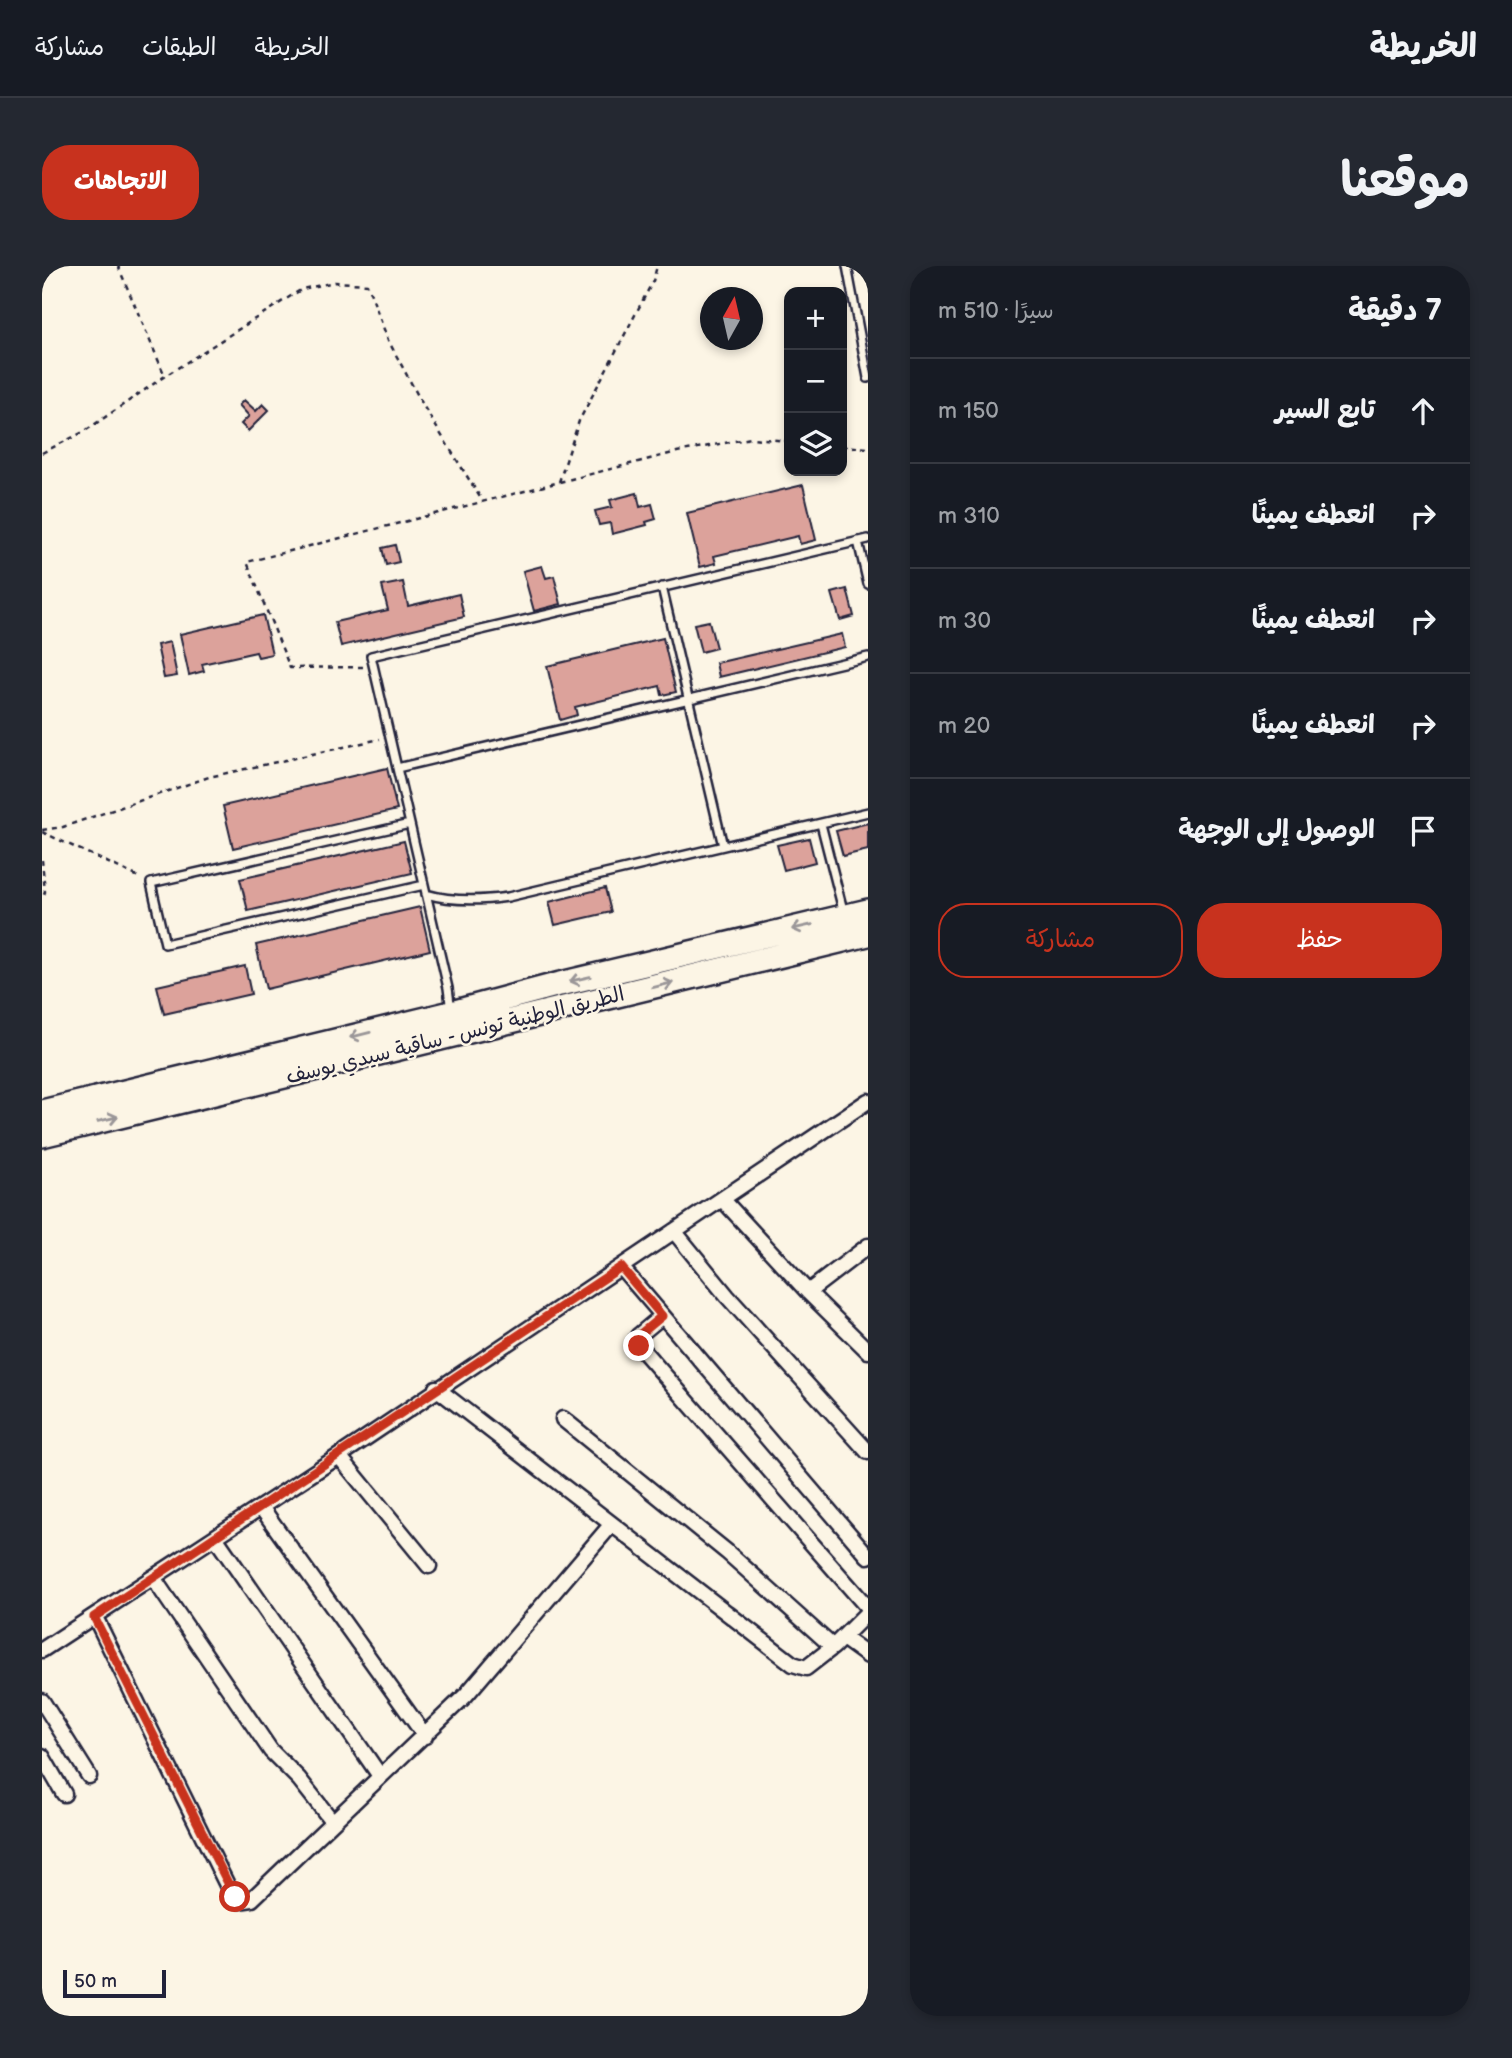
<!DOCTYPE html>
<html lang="ar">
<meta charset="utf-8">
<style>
:root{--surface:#171b24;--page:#242831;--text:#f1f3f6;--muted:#9ea1a6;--line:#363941;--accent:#c8321e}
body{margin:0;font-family:"Balsamiq Sans","Playpen Sans Arabic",sans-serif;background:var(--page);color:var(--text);direction:rtl}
.controls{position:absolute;right:21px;top:21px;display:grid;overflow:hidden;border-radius:14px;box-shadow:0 4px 10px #0003}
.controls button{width:63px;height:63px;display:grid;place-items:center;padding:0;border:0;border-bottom:2px solid var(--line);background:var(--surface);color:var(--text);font:35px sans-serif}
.compass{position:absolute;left:658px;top:21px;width:63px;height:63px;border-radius:50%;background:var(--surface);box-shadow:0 4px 10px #0003;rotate:8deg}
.scale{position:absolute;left:21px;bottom:18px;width:103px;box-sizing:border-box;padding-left:7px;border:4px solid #22223b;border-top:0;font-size:19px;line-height:24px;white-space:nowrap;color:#22223b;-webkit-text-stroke:5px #fcf5e5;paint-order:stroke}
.stop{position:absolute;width:21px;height:21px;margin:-16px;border:5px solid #c8321e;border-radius:50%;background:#fff}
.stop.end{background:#c8321e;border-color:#fff;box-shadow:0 2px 7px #0008}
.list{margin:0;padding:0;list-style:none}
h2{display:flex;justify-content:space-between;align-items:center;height:91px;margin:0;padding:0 28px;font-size:30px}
h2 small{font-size:23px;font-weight:400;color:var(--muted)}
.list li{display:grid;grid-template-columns:46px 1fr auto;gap:21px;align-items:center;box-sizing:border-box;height:105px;padding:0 28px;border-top:2px solid var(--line)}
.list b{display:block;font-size:26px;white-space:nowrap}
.list em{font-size:23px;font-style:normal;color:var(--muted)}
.actions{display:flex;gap:14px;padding:21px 28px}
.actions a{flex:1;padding:16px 0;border:2px solid var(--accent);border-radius:28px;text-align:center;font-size:24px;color:var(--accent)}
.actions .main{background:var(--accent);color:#fff}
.icon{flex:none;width:38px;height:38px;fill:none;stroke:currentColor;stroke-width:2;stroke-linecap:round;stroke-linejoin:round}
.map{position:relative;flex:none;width:826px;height:1750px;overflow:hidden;direction:ltr;border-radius:28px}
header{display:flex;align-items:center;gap:42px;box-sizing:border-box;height:98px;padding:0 35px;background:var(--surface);border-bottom:2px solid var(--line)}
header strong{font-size:33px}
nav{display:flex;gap:38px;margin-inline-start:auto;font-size:24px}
.intro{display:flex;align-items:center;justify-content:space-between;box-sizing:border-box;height:168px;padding:0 42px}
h1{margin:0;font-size:49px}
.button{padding:18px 32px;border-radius:28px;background:var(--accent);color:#fff;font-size:24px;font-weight:700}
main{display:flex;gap:42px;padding:0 42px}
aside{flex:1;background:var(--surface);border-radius:28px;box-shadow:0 4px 10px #0003}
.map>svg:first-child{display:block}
</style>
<header>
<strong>الخريطة</strong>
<nav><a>الخريطة</a><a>الطبقات</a><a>مشاركة</a></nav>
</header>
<div class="intro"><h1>موقعنا</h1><a class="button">الاتجاهات</a></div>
<main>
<aside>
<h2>7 دقيقة<small>سيرًا · 510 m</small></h2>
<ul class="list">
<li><svg class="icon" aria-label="ahead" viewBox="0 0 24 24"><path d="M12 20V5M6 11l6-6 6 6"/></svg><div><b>تابع السير</b></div><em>150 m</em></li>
<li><svg class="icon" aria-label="right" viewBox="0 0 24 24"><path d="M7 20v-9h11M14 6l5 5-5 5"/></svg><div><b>انعطف يمينًا</b></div><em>310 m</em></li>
<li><svg class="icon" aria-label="right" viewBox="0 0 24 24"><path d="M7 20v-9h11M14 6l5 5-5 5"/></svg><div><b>انعطف يمينًا</b></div><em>30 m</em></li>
<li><svg class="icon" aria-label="right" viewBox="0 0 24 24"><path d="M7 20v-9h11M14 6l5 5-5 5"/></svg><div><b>انعطف يمينًا</b></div><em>20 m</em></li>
<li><svg class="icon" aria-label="arrive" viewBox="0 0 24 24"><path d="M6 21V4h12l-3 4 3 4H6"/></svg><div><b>الوصول إلى الوجهة</b></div></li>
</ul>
<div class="actions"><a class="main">حفظ</a><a>مشاركة</a></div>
</aside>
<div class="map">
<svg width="826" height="1750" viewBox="0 0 826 1750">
<rect width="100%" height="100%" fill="#fcf5e5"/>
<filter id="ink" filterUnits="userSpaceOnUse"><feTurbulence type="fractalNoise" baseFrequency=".0143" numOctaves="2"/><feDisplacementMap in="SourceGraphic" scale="14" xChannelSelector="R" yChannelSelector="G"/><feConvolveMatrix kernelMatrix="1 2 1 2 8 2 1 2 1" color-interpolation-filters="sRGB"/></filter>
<g filter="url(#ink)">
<path fill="#dca29b" stroke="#22223b" stroke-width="2" d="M202,134L214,145L221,138L227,144L206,165L199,158L207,150L197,139Z
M761,219L774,274L758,278L756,270L672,290L674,297L658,301L645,247Z
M595,227L598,241L610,238L614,253L604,256L605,259L570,268L568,257L557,259L553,245L570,241L568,234Z
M353,279L357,296L344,299L340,282Z
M500,300L504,312L512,310L519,338L492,345L481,305Z
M361,316L366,340L417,328L422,351L299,380L293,356L346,344L340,320Z
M805,323L812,350L798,354L790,327Z
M221,349L230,388L216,391L214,386L160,398L162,405L147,409L138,368Z
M667,355L674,382L659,386L652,358Z
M800,368L803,381L677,411L674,397Z
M621,372L634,426L620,429L618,420L533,441L535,449L518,454L505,400Z
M128,376L135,410L122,412L115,379Z
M345,502L355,544L191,582L181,540Z
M826,557V584L801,590L794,565Z
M767,572L773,596L742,604L735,579Z
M362,575L370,607L206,645L198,613Z
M563,622L569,646L513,659L507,636Z
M378,641L388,684L224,723L214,679Z
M203,700L209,728L122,748L115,720Z"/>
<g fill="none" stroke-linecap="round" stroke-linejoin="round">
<defs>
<path id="lane" d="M805,0L826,112
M816,275L826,318
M620,321L681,580
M355,502L826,391
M368,558L109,617L123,678L382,619
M779,558L802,648
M384,628C411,636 438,635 466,631L826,546
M409,745L406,722L329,390L826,273"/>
<path id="street" d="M681,934L766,1026L826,1085
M632,965L685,1030L826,1186
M579,1001L826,1290
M766,1026L826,980
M620,1050L596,1070L594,1075L597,1080L826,1342
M394,1122L751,1398L764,1402L791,1381
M521,1153L685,1286L791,1381L826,1346
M297,1190L387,1300
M219,1241L383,1470
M173,1271L338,1510
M112,1313L229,1485L257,1513L290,1555
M53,1351L186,1621L197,1635L210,1633L424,1429L569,1259
M801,1372L826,1390
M0,1384L297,1190L826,835
M0,1435L47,1510
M0,1490L22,1528"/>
<path id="primary" d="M0,846L409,747L518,718L826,645
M0,869L826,668"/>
</defs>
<use href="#lane" stroke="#22223b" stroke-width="12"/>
<use href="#street" stroke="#22223b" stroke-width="19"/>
<use href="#primary" stroke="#22223b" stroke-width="28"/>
<path stroke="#22223b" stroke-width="2.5" stroke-dasharray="5 5" stroke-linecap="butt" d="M76,0L123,110
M800,180L826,182
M0,187L43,165L123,110L260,23L293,16L325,18L346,74L382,141L441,236
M517,216L537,155L611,15L615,0
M321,401L248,402L205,296L635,186L709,172L747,175
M0,564L21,561L167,511L338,473
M0,566L99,612
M0,594L3,626L0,633"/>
<use href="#lane" stroke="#fcf5e5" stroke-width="7"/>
<use href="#street" stroke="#fcf5e5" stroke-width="14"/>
<use href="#primary" stroke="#fcf5e5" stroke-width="23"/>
</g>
<defs><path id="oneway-shaft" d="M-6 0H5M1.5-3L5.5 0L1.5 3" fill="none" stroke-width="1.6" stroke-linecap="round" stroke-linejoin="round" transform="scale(1.75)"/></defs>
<g stroke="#9a9698">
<use href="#oneway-shaft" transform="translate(760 661) rotate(167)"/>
<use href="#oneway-shaft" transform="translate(538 713) rotate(167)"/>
<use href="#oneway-shaft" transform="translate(621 719) rotate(-14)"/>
<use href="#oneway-shaft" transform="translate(318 769) rotate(166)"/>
<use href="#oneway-shaft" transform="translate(66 853) rotate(-13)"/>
</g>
</g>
<g fill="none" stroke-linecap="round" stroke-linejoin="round" filter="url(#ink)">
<path stroke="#c8321e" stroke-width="9" d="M193,1631L52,1351L579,1001L620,1050L596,1070L594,1075L597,1080"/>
</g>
<g text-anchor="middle" stroke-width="5" stroke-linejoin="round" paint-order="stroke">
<g font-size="21" fill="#22223b" stroke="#fcf5e5">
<text transform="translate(413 769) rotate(-14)" y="7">الطريق الوطنية تونس - ساقية سيدي يوسف</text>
</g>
</g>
</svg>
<div class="controls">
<button>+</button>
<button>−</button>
<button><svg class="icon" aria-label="layers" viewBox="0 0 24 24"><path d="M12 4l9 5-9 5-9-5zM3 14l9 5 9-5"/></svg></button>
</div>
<svg class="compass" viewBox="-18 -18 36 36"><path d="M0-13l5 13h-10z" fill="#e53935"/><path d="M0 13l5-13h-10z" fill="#9ea1a6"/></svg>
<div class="scale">50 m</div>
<div class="stop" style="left:193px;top:1631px"></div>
<div class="stop end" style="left:597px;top:1080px"></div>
</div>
</main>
